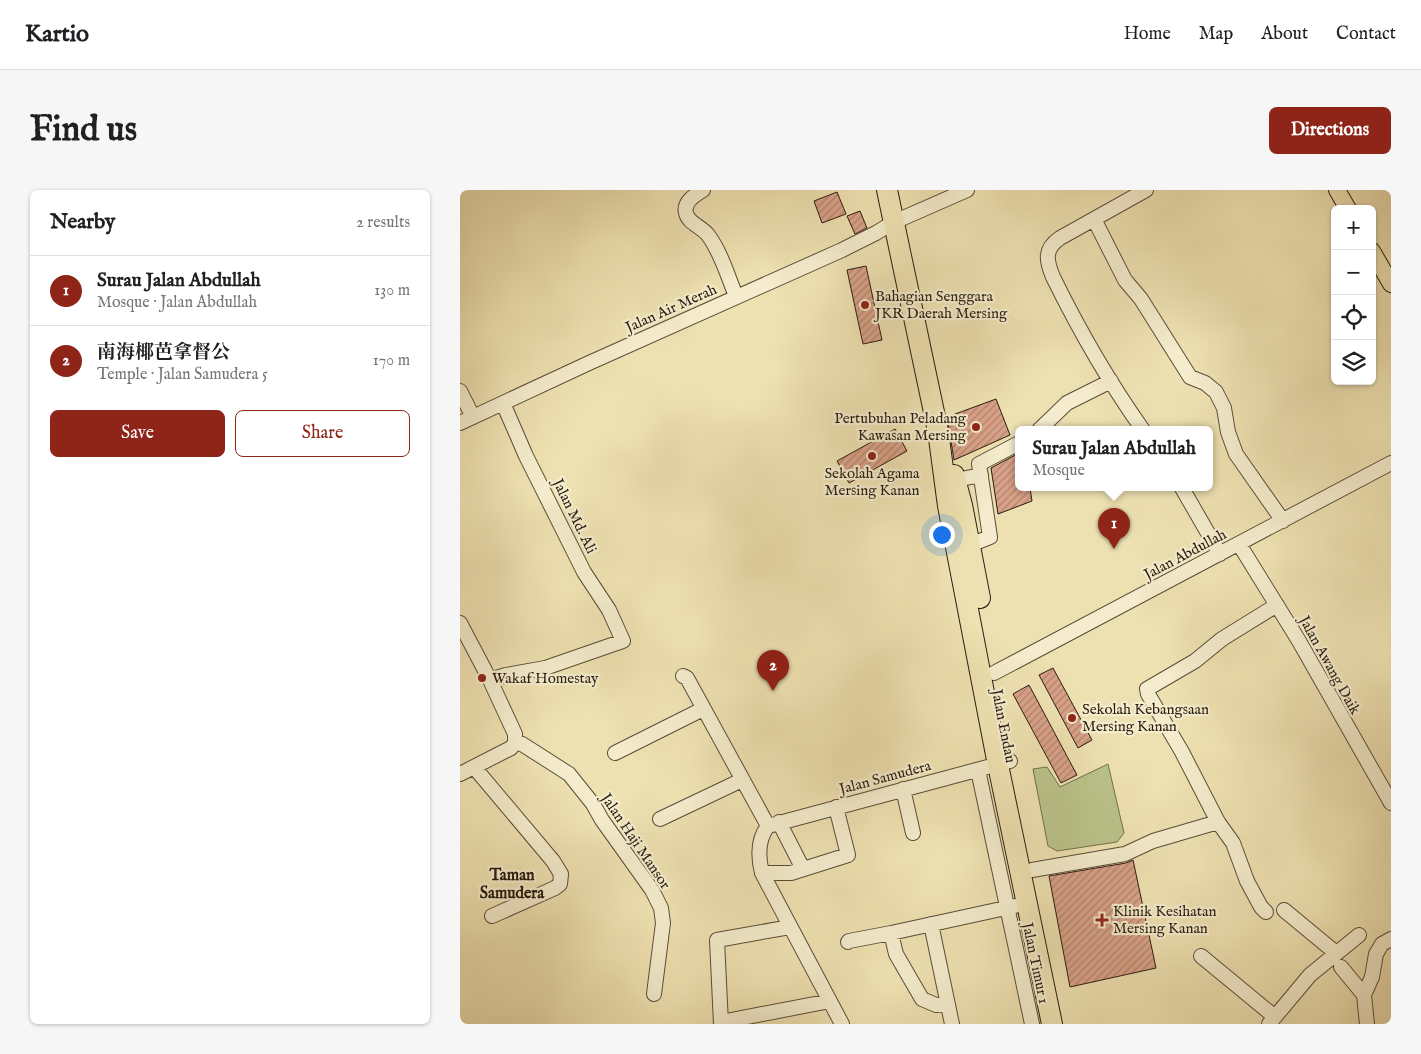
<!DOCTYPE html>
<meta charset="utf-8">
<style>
:root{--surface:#fff;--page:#f6f6f6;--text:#202124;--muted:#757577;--line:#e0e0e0;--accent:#8f2418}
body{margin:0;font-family:"IM FELL English","Noto Serif SC",serif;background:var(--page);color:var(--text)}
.controls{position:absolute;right:15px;top:15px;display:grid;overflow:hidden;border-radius:8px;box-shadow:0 1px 4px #0004}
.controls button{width:45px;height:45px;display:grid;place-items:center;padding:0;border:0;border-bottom:1px solid var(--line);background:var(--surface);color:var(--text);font:25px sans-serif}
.you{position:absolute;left:481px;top:344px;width:18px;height:18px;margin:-12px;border:4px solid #fff;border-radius:50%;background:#1a73e8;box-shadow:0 0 0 8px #1a73e833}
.badge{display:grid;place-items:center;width:32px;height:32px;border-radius:50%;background:var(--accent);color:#fff;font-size:16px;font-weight:700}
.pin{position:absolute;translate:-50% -41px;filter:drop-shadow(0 1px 2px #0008)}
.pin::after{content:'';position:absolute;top:26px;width:18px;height:15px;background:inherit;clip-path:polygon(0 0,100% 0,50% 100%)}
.popup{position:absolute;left:555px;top:236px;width:198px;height:65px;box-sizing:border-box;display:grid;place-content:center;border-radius:8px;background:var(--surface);filter:drop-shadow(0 1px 4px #0005);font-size:16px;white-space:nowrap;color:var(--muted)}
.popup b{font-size:19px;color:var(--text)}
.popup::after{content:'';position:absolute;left:50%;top:100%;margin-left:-10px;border:10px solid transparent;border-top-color:var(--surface)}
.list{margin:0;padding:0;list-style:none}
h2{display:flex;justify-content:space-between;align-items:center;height:65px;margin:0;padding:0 20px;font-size:21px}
h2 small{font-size:16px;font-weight:400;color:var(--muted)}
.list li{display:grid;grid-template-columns:32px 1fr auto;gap:15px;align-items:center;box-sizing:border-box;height:70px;padding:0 20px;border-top:1px solid var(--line)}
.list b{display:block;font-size:19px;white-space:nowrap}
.list p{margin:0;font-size:16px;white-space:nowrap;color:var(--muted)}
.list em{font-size:16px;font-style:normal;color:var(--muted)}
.actions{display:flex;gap:10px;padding:15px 20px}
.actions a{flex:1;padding:11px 0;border:1px solid var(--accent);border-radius:8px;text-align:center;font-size:18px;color:var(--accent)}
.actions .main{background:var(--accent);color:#fff}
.icon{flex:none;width:28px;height:28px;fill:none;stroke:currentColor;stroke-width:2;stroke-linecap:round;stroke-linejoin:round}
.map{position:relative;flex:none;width:931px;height:834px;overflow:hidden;border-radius:8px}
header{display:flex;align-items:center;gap:30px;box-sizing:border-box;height:70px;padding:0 25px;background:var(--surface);border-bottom:1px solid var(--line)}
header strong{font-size:24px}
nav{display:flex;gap:28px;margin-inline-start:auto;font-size:18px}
.intro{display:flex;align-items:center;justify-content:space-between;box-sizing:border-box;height:120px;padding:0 30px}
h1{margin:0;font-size:35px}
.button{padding:12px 22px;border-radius:8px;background:var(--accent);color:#fff;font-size:18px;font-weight:700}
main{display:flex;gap:30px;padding:0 30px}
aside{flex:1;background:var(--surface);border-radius:8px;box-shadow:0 1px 4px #0004}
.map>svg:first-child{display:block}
</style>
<header>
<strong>Kartio</strong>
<nav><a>Home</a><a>Map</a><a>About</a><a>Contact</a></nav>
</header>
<div class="intro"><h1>Find us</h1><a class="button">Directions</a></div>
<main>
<aside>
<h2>Nearby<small>2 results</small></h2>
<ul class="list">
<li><span class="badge">1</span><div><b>Surau Jalan Abdullah</b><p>Mosque · Jalan Abdullah</p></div><em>130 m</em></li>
<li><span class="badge">2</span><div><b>南海椰芭拿督公</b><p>Temple · Jalan Samudera 5</p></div><em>170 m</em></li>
</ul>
<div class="actions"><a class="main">Save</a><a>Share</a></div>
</aside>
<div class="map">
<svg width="931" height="834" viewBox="0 0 931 834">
<defs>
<pattern id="building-hatch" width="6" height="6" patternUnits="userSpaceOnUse" patternTransform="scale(1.25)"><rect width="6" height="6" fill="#d9a288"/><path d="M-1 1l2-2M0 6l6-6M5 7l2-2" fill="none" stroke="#b0836e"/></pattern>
</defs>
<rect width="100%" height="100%" fill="#eee1b1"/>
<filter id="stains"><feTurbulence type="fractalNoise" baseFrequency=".004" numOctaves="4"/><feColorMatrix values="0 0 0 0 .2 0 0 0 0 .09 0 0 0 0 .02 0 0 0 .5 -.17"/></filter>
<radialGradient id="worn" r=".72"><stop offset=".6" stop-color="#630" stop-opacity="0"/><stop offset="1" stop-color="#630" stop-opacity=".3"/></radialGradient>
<path fill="#bac28a" stroke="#726e4e" d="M648,574L664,643L657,652L597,661L588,656L573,579L587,577L600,597Z"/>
<path fill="url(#building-hatch)" stroke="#291b11" d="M377,2L386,24L362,33L354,11Z
M400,21L407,38L395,44L387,26Z
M406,76L422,150L403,154L387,80Z
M536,209L550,245L494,270L487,227Z
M435,239L447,261L389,293L377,271Z
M559,263V298H570L572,311L538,324L531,278Z
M593,478L632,550L618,558L579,485Z
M569,495L617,585L601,593L553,504Z
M673,670L696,778L610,797L589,686L666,673Z"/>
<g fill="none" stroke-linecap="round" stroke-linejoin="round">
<defs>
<path id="minor" d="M243,0C235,5 223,12 226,23C228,33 242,37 248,45C261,62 268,87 276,106
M634,29L665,90L681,109L730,187L745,193L756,202L764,218L768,242L776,264L823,331
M0,201L13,227
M0,233L129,173L382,60L416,43L434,32L507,0
M579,240L607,213L651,191
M683,240C649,192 619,140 593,87C586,70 584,59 600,48L686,0
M489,295L496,290L521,285
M722,298L760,364
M779,354L839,451L931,613
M510,355L530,347L519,274L559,253
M0,433L30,490L46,485L85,478L163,451L149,420L124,382L66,266L43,213
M534,483L931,273
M223,486L227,488L308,636
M55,553L62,554L109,584L133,614L142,630L192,700L201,718L203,733L194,804
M155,563L243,519
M14,577L93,671L101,684L100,694L95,698L32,726
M518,580L572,834
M0,584L51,558L55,553V544L30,490
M443,599L453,643
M200,629L282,590
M319,632L343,679
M308,636L550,571
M308,636C297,650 298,667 302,683L382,834
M572,680L665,664L693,651L758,632
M302,683H331L388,665L376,617
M824,720L876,763
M806,722L801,717L787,691L773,653L758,632L722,562L688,504L687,499L735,471L762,449L817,415
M471,734L492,834
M431,743L436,764L462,809L476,815L488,814
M388,752L389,751L431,743L555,716
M741,766L815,827
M881,777L904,805
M261,832L370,811
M261,834L257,750L330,737
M809,834L850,785L899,745
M907,834L904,805L912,787L916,764L922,754L931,749"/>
<path id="major" d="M877,0L888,19
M912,61L931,94"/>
<path id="highway" d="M427,0L478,241L488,316L538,575L592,834
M494,285L502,315L520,408"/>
</defs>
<use href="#minor" stroke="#5a4c39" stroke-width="16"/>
<use href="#major" stroke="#291b11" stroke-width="18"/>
<use href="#highway" stroke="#291b11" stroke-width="22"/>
<use href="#minor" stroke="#f4eccc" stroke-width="14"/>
<use href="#major" stroke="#eee1b1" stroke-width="16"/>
<use href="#highway" stroke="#eee1b1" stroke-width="20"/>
</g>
<g fill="#8f2418" stroke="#f4eccc" stroke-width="2">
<circle cx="405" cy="115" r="5"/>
<circle cx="516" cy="237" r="5"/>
<circle cx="412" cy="266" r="5"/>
<circle cx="22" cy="488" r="5"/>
<circle cx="612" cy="528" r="5"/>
<path d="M639.5 722.5h5v5h5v5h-5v5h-5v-5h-5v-5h5z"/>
</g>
<g text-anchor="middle" stroke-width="4.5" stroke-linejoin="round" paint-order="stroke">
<g font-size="15" fill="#291b11" stroke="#f4eccc" text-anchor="start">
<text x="415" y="111">Bahagian Senggara<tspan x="415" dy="17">JKR Daerah Mersing</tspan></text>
<text x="506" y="233" text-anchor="end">Pertubuhan Peladang<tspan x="506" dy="17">Kawasan Mersing</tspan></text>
<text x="412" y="288" text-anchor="middle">Sekolah Agama<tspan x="412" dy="17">Mersing Kanan</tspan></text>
<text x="32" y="493">Wakaf Homestay</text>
<text x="622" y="524">Sekolah Kebangsaan<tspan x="622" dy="17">Mersing Kanan</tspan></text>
<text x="653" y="726">Klinik Kesihatan<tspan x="653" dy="17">Mersing Kanan</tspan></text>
</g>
<g font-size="15" fill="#291b11" stroke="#f4eccc">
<text transform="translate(211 118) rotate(-24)" y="5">Jalan Air Merah</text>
<text transform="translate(115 326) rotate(64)" y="5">Jalan Md. Ali</text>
<text transform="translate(725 364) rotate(-28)" y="5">Jalan Abdullah</text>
<text transform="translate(870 475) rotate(61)" y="5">Jalan Awang Daik</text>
<text transform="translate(544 536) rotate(79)" y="5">Jalan Endau</text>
<text transform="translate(425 587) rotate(-15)" y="5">Jalan Samudera</text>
<text transform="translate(176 651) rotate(56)" y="5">Jalan Haji Mansor</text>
<text transform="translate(576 773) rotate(78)" y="5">Jalan Timur 1</text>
</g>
<g font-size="16" font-weight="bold" fill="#291b11" stroke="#f4eccc">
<text x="52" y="690">Taman<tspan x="52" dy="18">Samudera</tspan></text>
</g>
</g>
<rect width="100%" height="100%" filter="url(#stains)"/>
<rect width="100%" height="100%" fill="url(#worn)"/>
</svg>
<div class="controls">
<button>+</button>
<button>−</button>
<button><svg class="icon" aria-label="locate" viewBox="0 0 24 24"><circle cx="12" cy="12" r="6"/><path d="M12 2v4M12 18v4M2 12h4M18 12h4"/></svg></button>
<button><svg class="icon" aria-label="layers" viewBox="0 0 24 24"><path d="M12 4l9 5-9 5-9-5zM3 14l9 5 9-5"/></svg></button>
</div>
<div class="you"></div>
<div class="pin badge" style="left:654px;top:359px">1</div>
<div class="popup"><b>Surau Jalan Abdullah</b>Mosque</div>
<div class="pin badge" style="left:313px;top:501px">2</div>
</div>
</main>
